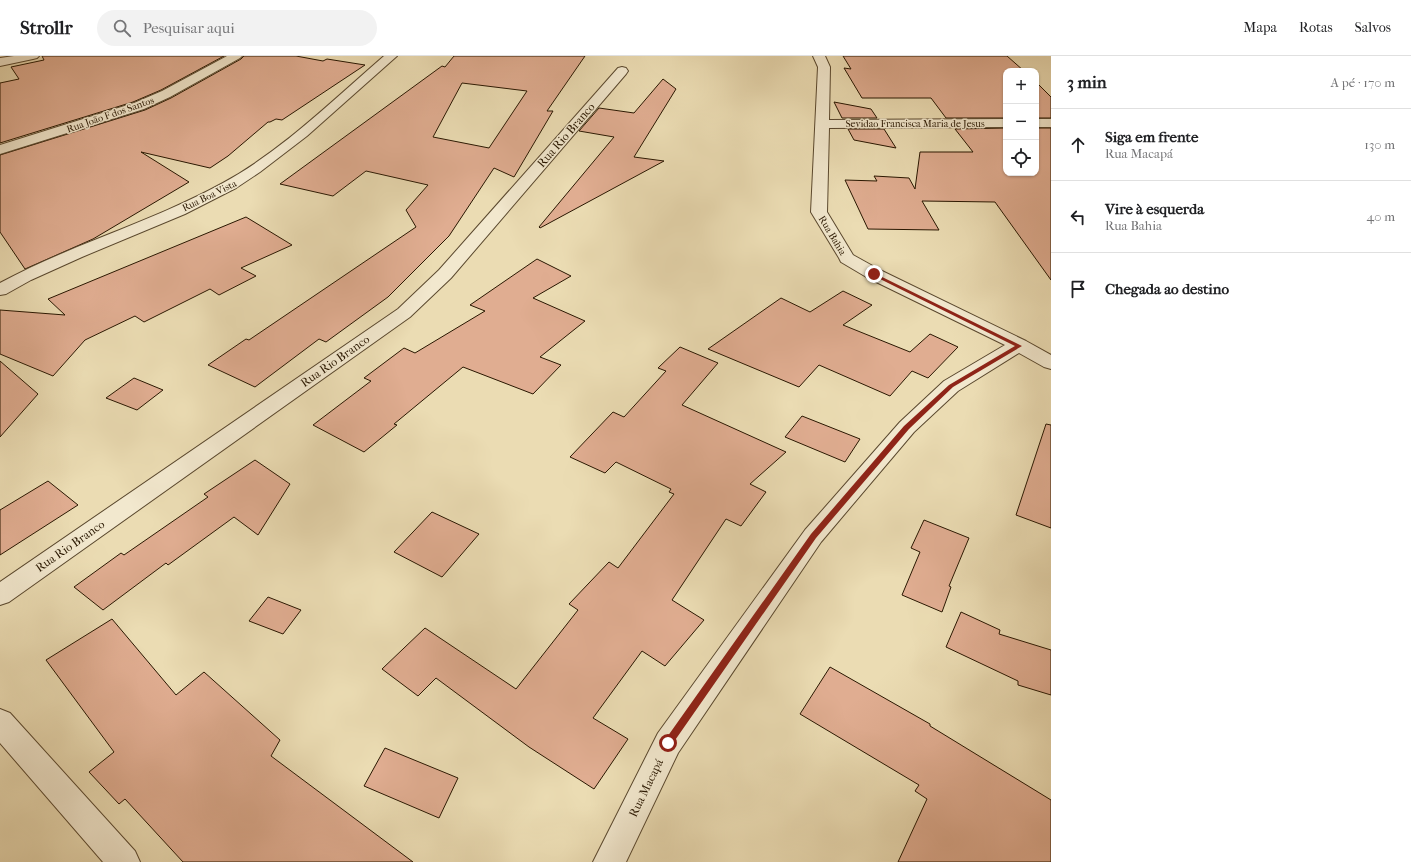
<!DOCTYPE html>
<html lang="pt">
<meta charset="utf-8">
<style>
:root{--surface:#fff;--page:#f2f2f2;--text:#202124;--muted:#757577;--line:#e0e0e0}
body{margin:0;font-family:"IM FELL French Canon",serif;background:var(--page);color:var(--text)}
.controls{position:absolute;right:12px;top:12px;display:grid;overflow:hidden;border-radius:8px;box-shadow:0 1px 3px #0004}
.controls button{width:36px;height:36px;display:grid;place-items:center;padding:0;border:0;border-bottom:1px solid var(--line);background:var(--surface);color:var(--text);font:20px sans-serif}
.stop{position:absolute;width:12px;height:12px;margin:-9px;border:3px solid #8f2418;border-radius:50%;background:#fff}
.stop.end{background:#8f2418;border-color:#fff;box-shadow:0 1px 4px #0008}
.list{margin:0;padding:0;list-style:none}
h2{display:flex;justify-content:space-between;align-items:center;height:52px;margin:0;padding:0 16px;font-size:17px}
h2 small{font-size:13px;font-weight:400;color:var(--muted)}
.list li{display:grid;grid-template-columns:26px 1fr auto;gap:12px;align-items:center;box-sizing:border-box;height:72px;padding:0 16px;border-top:1px solid var(--line)}
.list b{display:block;font-size:15px;white-space:nowrap}
.list p{margin:0;font-size:13px;white-space:nowrap;color:var(--muted)}
.list em{font-size:13px;font-style:normal;color:var(--muted)}
.icon{flex:none;width:22px;height:22px;fill:none;stroke:currentColor;stroke-width:2;stroke-linecap:round;stroke-linejoin:round}
.map{position:relative;flex:none;width:1051px;height:806px;overflow:hidden}
header{display:flex;align-items:center;gap:24px;box-sizing:border-box;height:56px;padding:0 20px;background:var(--surface);border-bottom:1px solid var(--line)}
header strong{font-size:19px}
nav{display:flex;gap:22px;margin-inline-start:auto;font-size:14px}
.search{width:280px;height:36px;background:var(--page);display:flex;align-items:center;gap:10px;box-sizing:border-box;padding:0 14px;border-radius:22px;color:var(--muted);font-size:15px}
main{display:flex}
aside{flex:1;background:var(--surface)}
.map>svg:first-child{display:block}
</style>
<header>
<strong>Strollr</strong>
<div class="search"><svg class="icon" aria-label="search" viewBox="0 0 24 24"><circle cx="10" cy="10" r="6"/><path d="M15 15l6 6"/></svg>Pesquisar aqui</div>
<nav><a>Mapa</a><a>Rotas</a><a>Salvos</a></nav>
</header>
<main>
<div class="map">
<svg width="1051" height="806" viewBox="0 0 1051 806">
<rect width="100%" height="100%" fill="#ebdcb3"/>
<filter id="stains"><feTurbulence type="fractalNoise" baseFrequency=".005" numOctaves="4"/><feColorMatrix values="0 0 0 0 .2 0 0 0 0 .09 0 0 0 0 .02 0 0 0 .5 -.17"/></filter>
<radialGradient id="worn" r=".72"><stop offset=".6" stop-color="#630" stop-opacity="0"/><stop offset="1" stop-color="#630" stop-opacity=".3"/></radialGradient>
<path fill="#e0ad91" stroke="#291701" fill-rule="evenodd" d="M42,0H224L161,34L133,46L0,87V27L19,23L11,11L44,4Z
M244,0H296L323,5L327,3L365,9L282,64L276,63L270,66H268L228,100L210,112L141,96L189,126L93,183L25,213L0,176V99L145,54L171,42L241,3Z
M454,0H585L547,55H553L514,121L494,112L449,180L388,241L326,286L319,283L255,331L208,309L246,283L249,284L416,171L406,154L428,129L366,115L333,140L280,128L442,10L445,11ZM462,27L527,35L489,92L433,81Z
M843,0H1007L1024,15H1006V62H946L931,42H862L844,12L851,13Z
M663,23L676,33L634,101L664,105L540,172L539,171L614,81L579,75L599,52L634,57Z
M1036,26L1051,41V62H1036Z
M834,46L871,53L877,62H842Z
M1006,72V117H1036V72H1051V224L995,146L922,145L939,174L868,173L845,124L877,125L874,120L909,122L915,133L920,96H973L955,73Z
M848,73H884L896,92L854,84Z
M246,161L292,189L241,212L256,220L219,239L210,233L144,266L135,260L85,284L53,320L0,298V254L65,259L48,243Z
M537,203L571,220L533,242L585,265L540,301L561,309L533,338L463,311L394,368L397,369L364,396L313,369L371,325L364,322L404,292L415,297L485,255L470,249Z
M843,235L872,249L843,269L910,296L930,278L958,291L928,322L912,315L890,340L819,309L799,331L708,293L781,242L810,256Z
M680,291L718,307L682,349L786,396L750,428L766,436L741,470L726,463L672,544L704,564L665,610L642,595L593,662L628,683L594,733L529,691L436,622L418,640L382,613L425,572L516,633L578,554L569,548L609,506L618,512L674,438L669,436L671,433L616,406L605,417L570,401L613,356L624,361L666,315L658,312Z
M0,305L38,338L0,381Z
M134,322L163,334L137,354L106,342Z
M802,360L860,383L845,406L785,381Z
M1046,368L1051,369V472L1016,459Z
M255,404L290,428L258,479L234,461L168,509L166,507L103,554L74,531L121,497L124,499L208,441L204,438Z
M48,425L78,449L0,499V454Z
M432,456L479,478L442,521L394,496Z
M924,464L969,482L949,530L951,531L942,556L902,539L920,496L911,492Z
M268,541L301,554L283,578L249,565Z
M961,556L1000,574L999,578L1051,594V639L1018,629V625L946,591Z
M112,563L176,639L204,616L280,684L271,700L413,806H183L125,743L119,748L89,716L114,696L46,604Z
M830,611L930,668V670L1051,744V806H898L927,743L915,735L919,729L800,658Z
M385,692L458,722L439,762L364,730Z"/>
<g fill="none" stroke-linecap="round" stroke-linejoin="round">
<defs>
<path id="street" d="M14,0H39L37,2L33,3L0,10V2Z
M227,0H242L240,2L170,41L144,53L0,98V89L134,47L162,35Z
M384,0H397L307,80L260,116L236,132L185,158L82,201L31,224L6,238L0,239V227C72,188 152,166 223,127C283,94 333,44 384,0Z
M813,0H825L830,11L829,64L1006,63V71L829,72L827,156L853,199L880,214L1026,285L1051,299V313L1044,311L1019,297L958,335L914,376L821,486L678,697L626,806H593L658,677L805,474L900,366L944,325L1005,289L868,222L841,206L839,202L811,156L818,11Z
M622,11L626,12L628,15L626,18L451,222L410,261L9,546L0,549V526L398,253L439,214L618,12Z
M1036,63H1051V71H1036Z
M0,653L10,657L135,795L140,806H103L0,687Z"/>
</defs>
<use href="#street" stroke="#5a482e" stroke-width="2"/>
<use href="#street" fill="#f2e8ce" fill-rule="evenodd"/>
</g>
<path fill="#8f2418" d="M874,217L1022,290L953,331L909,373L816,482L671,690H665L663,687L665,684L811,478L904,370L949,329L1015,290L872,219L871,218Z"/>
<g text-anchor="middle" stroke-width="3" stroke-linejoin="round" paint-order="stroke">
<g font-size="10" fill="#291701" stroke="#f2e8ce">
<text transform="translate(110 58) rotate(-19)" y="4">Rua João F dos Santos</text>
<text x="915" y="71">Sevidao Francisca Maria de Jesus</text>
<text transform="translate(209 139) rotate(-26)" y="4">Rua Boa Vista</text>
<text transform="translate(833 179) rotate(59)" y="4">Rua Bahia</text>
</g>
<g font-size="12" fill="#291701" stroke="#f2e8ce">
<text transform="translate(566 79) rotate(-49)" y="4">Rua Rio Branco</text>
<text transform="translate(335 305) rotate(-35)" y="4">Rua Rio Branco</text>
<text transform="translate(70 490) rotate(-35)" y="4">Rua Rio Branco</text>
<text transform="translate(646 732) rotate(-64)" y="4">Rua Macapá</text>
</g>
</g>
<rect width="100%" height="100%" filter="url(#stains)"/>
<rect width="100%" height="100%" fill="url(#worn)"/>
</svg>
<div class="controls">
<button>+</button>
<button>−</button>
<button><svg class="icon" aria-label="locate" viewBox="0 0 24 24"><circle cx="12" cy="12" r="6"/><path d="M12 2v4M12 18v4M2 12h4M18 12h4"/></svg></button>
</div>
<div class="stop" style="left:668px;top:687px"></div>
<div class="stop end" style="left:874px;top:218px"></div>
</div>
<aside>
<h2>3 min<small>A pé · 170 m</small></h2>
<ul class="list">
<li><svg class="icon" aria-label="ahead" viewBox="0 0 24 24"><path d="M12 20V5M6 11l6-6 6 6"/></svg><div><b>Siga em frente</b><p>Rua Macapá</p></div><em>130 m</em></li>
<li><svg class="icon" aria-label="left" viewBox="0 0 24 24"><path d="M17 20v-9H6M10 6l-5 5 5 5"/></svg><div><b>Vire à esquerda</b><p>Rua Bahia</p></div><em>40 m</em></li>
<li><svg class="icon" aria-label="arrive" viewBox="0 0 24 24"><path d="M6 21V4h12l-3 4 3 4H6"/></svg><div><b>Chegada ao destino</b></div></li>
</ul>
</aside>
</main>
